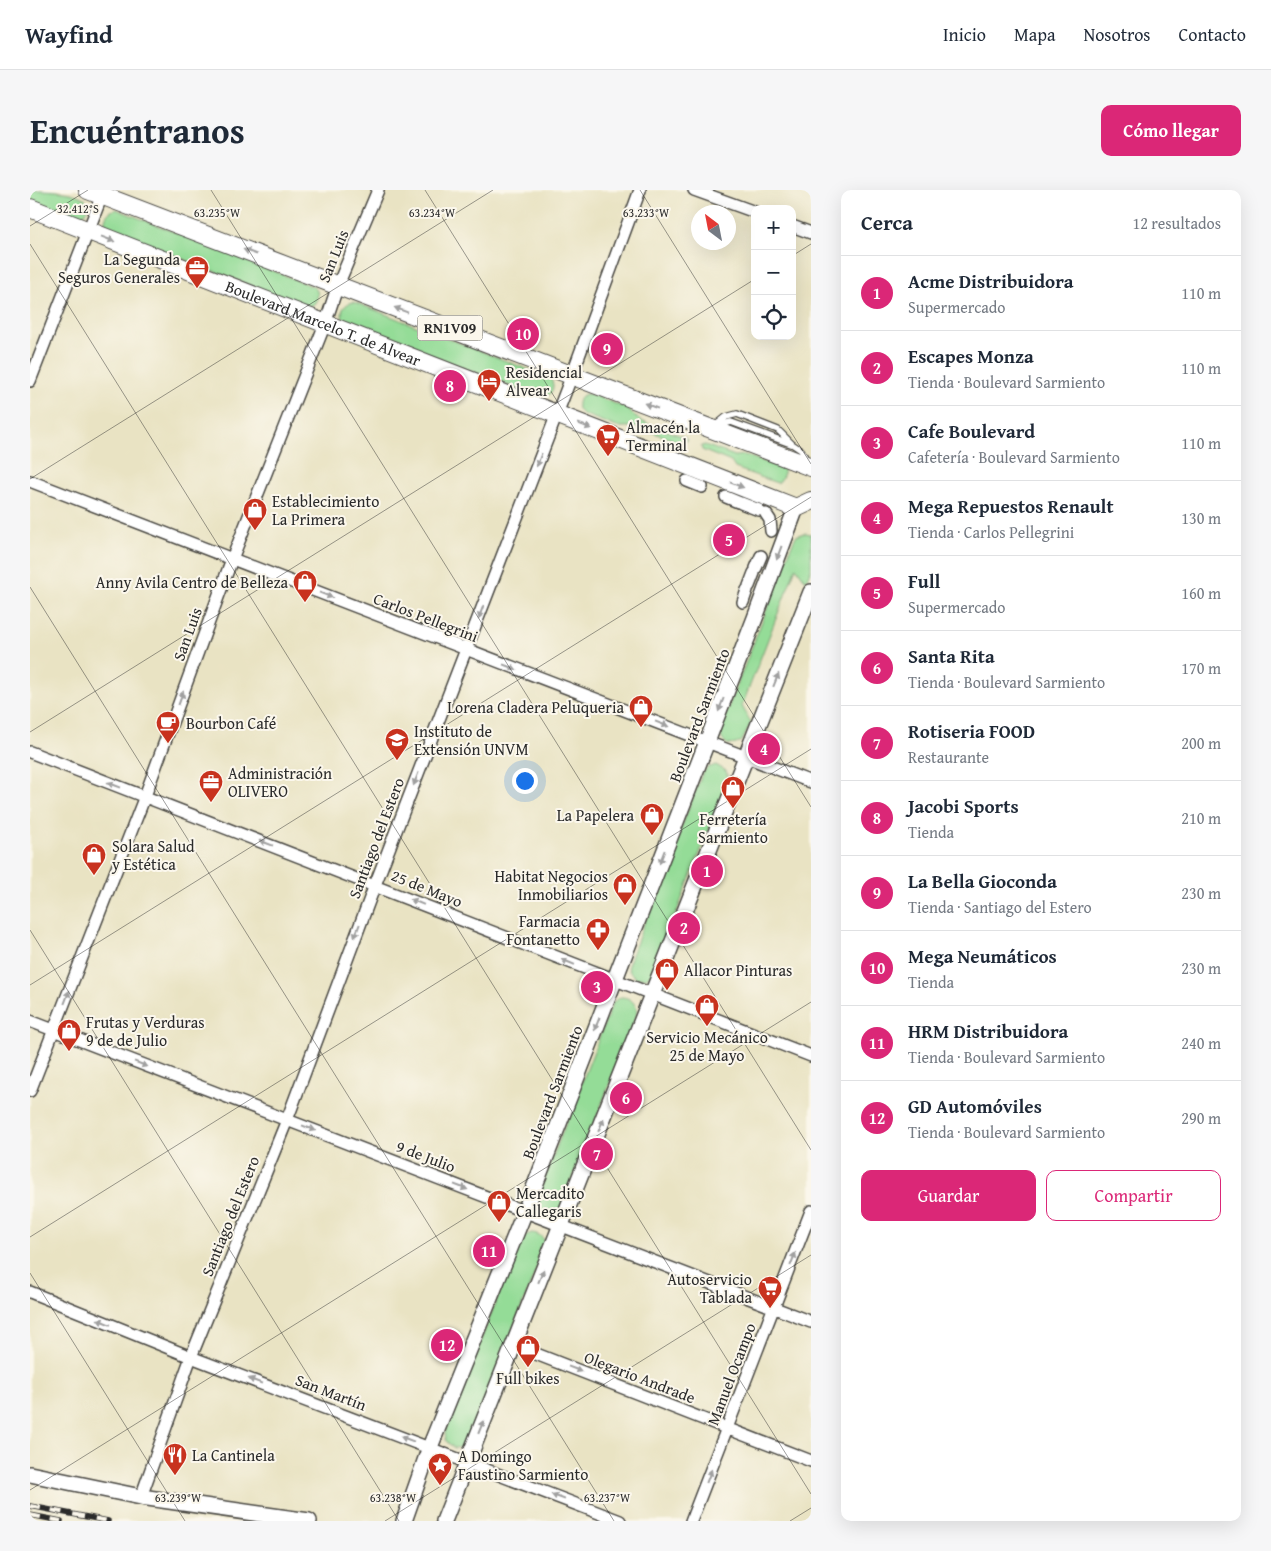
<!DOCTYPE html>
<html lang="es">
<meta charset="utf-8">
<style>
:root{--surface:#fff;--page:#f6f6f7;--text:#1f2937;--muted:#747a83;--line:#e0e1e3;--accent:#db2777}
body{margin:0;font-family:"Gentium Book Plus",serif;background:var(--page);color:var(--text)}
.controls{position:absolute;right:15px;top:15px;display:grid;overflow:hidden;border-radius:10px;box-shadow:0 5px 20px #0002}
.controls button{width:45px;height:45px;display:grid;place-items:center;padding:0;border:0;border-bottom:1px solid var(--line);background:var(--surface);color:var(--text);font:25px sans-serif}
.compass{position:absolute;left:661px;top:15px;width:45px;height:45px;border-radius:50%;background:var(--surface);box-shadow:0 5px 20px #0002;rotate:328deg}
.you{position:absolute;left:494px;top:590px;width:18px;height:18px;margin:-12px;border:4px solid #fff;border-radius:50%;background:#1a73e8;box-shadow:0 0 0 8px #1a73e833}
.badge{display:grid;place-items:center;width:32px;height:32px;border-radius:50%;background:var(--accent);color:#fff;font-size:16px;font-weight:700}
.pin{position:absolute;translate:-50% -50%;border:2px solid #fff;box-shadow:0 1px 5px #0006}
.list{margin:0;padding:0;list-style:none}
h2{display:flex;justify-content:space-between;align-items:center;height:65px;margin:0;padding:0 20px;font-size:21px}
h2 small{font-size:16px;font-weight:400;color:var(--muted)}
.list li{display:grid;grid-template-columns:32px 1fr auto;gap:15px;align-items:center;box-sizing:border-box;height:75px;padding:0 20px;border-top:1px solid var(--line)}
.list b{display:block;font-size:19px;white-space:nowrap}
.list p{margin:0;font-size:16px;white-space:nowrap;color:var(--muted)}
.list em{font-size:16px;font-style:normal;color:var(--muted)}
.actions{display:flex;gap:10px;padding:15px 20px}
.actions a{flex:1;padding:11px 0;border:1px solid var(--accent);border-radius:10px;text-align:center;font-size:18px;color:var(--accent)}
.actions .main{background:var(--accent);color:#fff}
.icon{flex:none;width:28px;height:28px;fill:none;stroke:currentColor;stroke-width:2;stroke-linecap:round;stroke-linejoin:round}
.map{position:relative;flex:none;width:781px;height:1331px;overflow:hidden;border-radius:10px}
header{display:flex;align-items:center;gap:30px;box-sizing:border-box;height:70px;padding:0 25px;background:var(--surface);border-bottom:1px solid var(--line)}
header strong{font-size:24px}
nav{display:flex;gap:28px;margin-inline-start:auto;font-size:18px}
.intro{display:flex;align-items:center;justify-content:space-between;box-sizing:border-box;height:120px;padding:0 30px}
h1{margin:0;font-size:35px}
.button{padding:12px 22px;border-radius:10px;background:var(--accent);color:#fff;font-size:18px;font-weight:700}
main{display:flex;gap:30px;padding:0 30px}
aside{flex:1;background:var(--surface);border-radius:10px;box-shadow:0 5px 20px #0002}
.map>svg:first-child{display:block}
</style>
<header>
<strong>Wayfind</strong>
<nav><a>Inicio</a><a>Mapa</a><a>Nosotros</a><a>Contacto</a></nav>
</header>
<div class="intro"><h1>Encuéntranos</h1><a class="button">Cómo llegar</a></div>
<main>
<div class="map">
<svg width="781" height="1331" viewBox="0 0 781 1331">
<rect width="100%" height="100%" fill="#fbf7ec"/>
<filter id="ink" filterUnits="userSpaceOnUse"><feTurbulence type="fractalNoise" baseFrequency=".02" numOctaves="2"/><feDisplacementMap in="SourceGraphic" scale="10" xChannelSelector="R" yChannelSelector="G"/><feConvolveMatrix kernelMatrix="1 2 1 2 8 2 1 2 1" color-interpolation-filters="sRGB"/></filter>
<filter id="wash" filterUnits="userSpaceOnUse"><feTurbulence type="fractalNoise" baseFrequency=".0096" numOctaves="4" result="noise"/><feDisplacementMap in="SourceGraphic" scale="20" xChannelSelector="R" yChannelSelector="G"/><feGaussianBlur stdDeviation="1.12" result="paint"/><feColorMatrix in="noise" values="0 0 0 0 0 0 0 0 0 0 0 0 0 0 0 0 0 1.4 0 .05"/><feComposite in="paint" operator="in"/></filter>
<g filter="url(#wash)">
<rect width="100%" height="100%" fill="#e9e3c3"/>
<path fill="#94dc97" stroke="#608461" d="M0,0C11,0 60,0 58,16C57,22 53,26 48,28L0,10Z
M86,19L284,97C290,102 288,110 283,115L275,117L76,39C73,29 76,22 86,19Z
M324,112L520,188C527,197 521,206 512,208L316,133C308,124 313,113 324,112Z
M556,204H561L596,218L611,231L654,247L657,251L652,253L608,237H587L553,224L548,220C547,212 549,206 556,204Z
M675,255L705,266L715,265L753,279L754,283C752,287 751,292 747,293L705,278L701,272L672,260L671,256Z
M775,343L781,344V379L776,391L766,377L712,516L721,533L712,551C699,560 687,551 691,536L763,352L766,346Z
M686,575L696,581L698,587L697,594L623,782L617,788H606L599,781L598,775L672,584L677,578Z
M591,807C601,807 607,814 607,824L531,1018C520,1025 510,1023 506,1010L583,812Z
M501,1043C508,1043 514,1047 516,1054L438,1254L433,1257L424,1258L416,1251L415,1242L490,1050L495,1046Z"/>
</g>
<g filter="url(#ink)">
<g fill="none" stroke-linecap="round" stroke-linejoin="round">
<defs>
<path id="lane" d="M685,236L696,227L707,224L748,240L762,254L771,260L777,271
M688,236L701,232L761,254"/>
<path id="street" d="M664,0L725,22
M762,36L781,43
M0,191L74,0
M0,291L781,592
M657,291L672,297
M696,307L708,312
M711,313L729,320
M736,324L740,330L741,341
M726,378L731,366
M719,396L724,383
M713,412L717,400
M0,562L781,866
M0,831L781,1132
M0,901L115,606L202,369L295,134L308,95L348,0
M0,1102L161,1167L590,1331
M483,1155L781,1271
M111,1307L161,1167L257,930L345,695L542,185L610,0
M661,1331L781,1021"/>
<path id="secondary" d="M0,1284L111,1307L279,1331
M374,1331L400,1257L495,1021L725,428L766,318
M414,1331L781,402"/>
<g id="primary">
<path d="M58,0L781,277"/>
<path id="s1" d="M0,18L766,318L781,311"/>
</g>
</defs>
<use href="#lane" stroke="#484742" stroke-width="8"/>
<use href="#street" stroke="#484742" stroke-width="14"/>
<use href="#secondary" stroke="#484742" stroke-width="18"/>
<use href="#primary" stroke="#484742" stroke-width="20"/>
<use href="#lane" stroke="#fff" stroke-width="5.5"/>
<use href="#street" stroke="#fff" stroke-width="11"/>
<use href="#secondary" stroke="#fff" stroke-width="15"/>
<use href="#primary" stroke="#fff" stroke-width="18"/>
<defs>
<path id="rail" d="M0,1316L78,1331
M0,1325L31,1331"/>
</defs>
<use href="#rail" stroke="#2b2b2b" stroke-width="5.5"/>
<use href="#rail" stroke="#fbf7ec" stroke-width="4" stroke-dasharray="11" stroke-linecap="butt"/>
</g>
<defs><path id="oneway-solid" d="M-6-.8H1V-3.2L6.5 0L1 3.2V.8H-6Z" transform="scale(1.25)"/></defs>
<g fill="#a0a0a0">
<use href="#oneway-solid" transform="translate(78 49) rotate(21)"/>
<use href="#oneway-solid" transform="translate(220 62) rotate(-159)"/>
<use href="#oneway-solid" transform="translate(371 120) rotate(-159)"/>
<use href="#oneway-solid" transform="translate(621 216) rotate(-159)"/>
<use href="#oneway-solid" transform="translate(555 236) rotate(21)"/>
<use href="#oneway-solid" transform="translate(509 270) rotate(111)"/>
<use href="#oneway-solid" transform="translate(707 295) rotate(21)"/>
<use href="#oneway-solid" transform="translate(749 363) rotate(110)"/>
<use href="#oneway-solid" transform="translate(296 405) rotate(21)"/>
<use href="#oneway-solid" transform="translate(451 422) rotate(111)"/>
<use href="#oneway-solid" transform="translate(480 477) rotate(21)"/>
<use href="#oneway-solid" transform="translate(746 490) rotate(-68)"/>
<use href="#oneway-solid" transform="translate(151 508) rotate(-70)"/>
<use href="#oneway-solid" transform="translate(691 515) rotate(111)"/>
<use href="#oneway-solid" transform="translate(632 534) rotate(21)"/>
<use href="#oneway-solid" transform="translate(386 589) rotate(111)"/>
<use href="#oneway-solid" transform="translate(84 595) rotate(-159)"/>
<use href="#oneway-solid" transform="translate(236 653) rotate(-159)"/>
<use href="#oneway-solid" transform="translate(632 667) rotate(111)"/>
<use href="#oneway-solid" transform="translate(387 712) rotate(-158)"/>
<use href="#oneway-solid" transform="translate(327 741) rotate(111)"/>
<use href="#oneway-solid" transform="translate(538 772) rotate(-158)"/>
<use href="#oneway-solid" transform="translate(37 807) rotate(-69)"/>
<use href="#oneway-solid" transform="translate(567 834) rotate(111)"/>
<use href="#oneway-solid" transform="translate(111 874) rotate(21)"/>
<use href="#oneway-solid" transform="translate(571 935) rotate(-68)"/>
<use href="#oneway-solid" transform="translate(279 938) rotate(21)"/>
<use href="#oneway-solid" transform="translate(431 997) rotate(21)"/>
<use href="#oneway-solid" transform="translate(763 1069) rotate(-69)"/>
<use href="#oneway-solid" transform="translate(511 1086) rotate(-68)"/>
<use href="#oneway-solid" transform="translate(74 1132) rotate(-158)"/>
<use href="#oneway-solid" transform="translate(545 1179) rotate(21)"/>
<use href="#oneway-solid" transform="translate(225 1191) rotate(-159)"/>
<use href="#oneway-solid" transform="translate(451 1237) rotate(-68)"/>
<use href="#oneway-solid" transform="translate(377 1249) rotate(-159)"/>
<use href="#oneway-solid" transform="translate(679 1286) rotate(-69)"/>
<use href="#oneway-solid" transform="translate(528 1307) rotate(-159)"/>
</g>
</g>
<path fill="none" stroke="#2b2b2b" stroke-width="1" stroke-opacity="0.45" d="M181,0L781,960M395,0L781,617M610,0L781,274M0,36L58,0M0,54L781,1304M762,66L781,54M0,289L463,0M0,397L584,1331M0,542L725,89M0,740L369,1331M0,795L781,307M0,1047L781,559M0,1083L155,1331M0,1300L781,812M355,1331L781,1065M760,1331L781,1318"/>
<defs>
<symbol id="office-pin" viewBox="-11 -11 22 30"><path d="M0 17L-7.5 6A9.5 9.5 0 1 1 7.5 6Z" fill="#c8321e" stroke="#fbf7ec"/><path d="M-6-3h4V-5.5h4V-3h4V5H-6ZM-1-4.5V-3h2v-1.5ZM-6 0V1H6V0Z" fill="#fff"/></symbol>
<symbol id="hotel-pin" viewBox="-11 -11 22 30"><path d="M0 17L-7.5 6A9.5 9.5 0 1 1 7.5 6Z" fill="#c8321e" stroke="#fbf7ec"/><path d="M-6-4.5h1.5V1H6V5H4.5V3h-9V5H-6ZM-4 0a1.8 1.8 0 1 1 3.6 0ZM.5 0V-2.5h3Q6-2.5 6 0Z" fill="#fff"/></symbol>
<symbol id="supermarket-pin" viewBox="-11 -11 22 30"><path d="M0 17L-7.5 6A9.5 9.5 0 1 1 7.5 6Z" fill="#c8321e" stroke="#fbf7ec"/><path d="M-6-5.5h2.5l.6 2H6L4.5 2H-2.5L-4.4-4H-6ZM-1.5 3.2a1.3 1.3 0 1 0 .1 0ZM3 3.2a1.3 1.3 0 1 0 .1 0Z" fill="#fff"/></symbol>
<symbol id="shop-pin" viewBox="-11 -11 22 30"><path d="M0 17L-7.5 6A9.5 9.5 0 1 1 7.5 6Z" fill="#c8321e" stroke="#fbf7ec"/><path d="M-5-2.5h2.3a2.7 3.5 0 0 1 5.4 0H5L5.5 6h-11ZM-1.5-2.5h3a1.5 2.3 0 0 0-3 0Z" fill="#fff"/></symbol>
<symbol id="cafe-pin" viewBox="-11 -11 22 30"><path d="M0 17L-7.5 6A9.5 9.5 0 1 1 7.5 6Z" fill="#c8321e" stroke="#fbf7ec"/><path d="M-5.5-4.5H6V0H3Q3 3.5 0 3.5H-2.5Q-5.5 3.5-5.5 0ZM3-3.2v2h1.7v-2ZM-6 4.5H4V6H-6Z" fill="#fff"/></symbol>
<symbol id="school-pin" viewBox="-11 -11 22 30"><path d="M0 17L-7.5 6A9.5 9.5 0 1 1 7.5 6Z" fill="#c8321e" stroke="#fbf7ec"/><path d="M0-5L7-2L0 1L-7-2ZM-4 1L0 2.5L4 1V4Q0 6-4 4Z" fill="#fff"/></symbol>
<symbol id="pharmacy-pin" viewBox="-11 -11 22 30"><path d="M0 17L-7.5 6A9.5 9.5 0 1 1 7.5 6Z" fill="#c8321e" stroke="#fbf7ec"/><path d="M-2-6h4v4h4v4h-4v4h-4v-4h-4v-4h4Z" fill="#fff"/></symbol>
<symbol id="restaurant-pin" viewBox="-11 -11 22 30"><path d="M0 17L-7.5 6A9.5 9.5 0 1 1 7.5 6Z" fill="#c8321e" stroke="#fbf7ec"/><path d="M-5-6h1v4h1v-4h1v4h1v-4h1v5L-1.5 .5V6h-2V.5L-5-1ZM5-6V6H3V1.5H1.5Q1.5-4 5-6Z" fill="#fff"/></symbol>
<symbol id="sight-pin" viewBox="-11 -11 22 30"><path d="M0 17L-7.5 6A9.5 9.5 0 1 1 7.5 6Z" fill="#c8321e" stroke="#fbf7ec"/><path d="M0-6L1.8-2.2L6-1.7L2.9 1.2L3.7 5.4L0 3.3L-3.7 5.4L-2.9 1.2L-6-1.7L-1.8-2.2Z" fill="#fff"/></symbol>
</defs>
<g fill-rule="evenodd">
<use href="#office-pin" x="153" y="64" width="28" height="38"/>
<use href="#hotel-pin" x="445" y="177" width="28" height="38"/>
<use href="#supermarket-pin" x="564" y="232" width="28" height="38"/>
<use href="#shop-pin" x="211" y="306" width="28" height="38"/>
<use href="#shop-pin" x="261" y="378" width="28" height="38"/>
<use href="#shop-pin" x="597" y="503" width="28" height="38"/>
<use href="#cafe-pin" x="124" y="519" width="28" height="38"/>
<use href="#school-pin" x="353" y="536" width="28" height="38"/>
<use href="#office-pin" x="167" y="578" width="28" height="38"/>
<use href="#shop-pin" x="689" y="584" width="28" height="38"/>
<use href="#shop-pin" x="608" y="611" width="28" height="38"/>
<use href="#shop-pin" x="50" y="651" width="28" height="38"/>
<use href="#shop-pin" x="581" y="681" width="28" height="38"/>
<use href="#pharmacy-pin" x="554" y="726" width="28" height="38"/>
<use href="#shop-pin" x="623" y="766" width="28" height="38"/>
<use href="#shop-pin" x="663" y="802" width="28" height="38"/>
<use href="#shop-pin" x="25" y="827" width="28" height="38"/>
<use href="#shop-pin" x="455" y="998" width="28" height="38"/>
<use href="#supermarket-pin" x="726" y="1084" width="28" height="38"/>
<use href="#shop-pin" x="484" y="1143" width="28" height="38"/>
<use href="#restaurant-pin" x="131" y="1251" width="28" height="38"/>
<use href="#sight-pin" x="396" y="1261" width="28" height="38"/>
</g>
<g text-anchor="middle" stroke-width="4" stroke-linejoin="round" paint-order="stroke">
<rect fill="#fbf7ec" stroke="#696865" stroke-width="1" x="387.5" y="125.5" width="65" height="25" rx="4"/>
<g font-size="15" font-weight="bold" fill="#2b2b2b">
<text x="420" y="143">RN1V09</text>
</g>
<g font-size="16" fill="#2b2b2b" stroke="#fbf7ec">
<text transform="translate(303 66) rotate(-68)" y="6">San Luis</text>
<text dy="6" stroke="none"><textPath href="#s1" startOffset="315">Boulevard Marcelo T. de Alvear</textPath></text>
<text transform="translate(396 427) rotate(21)" y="6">Carlos Pellegrini</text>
<text transform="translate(157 444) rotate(-70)" y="6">San Luis</text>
<text transform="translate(669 525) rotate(-69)" y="6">Boulevard Sarmiento</text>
<text transform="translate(346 648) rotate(-69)" y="6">Santiago del Estero</text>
<text transform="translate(397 698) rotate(22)" y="6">25 de Mayo</text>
<text transform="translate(522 902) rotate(-69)" y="6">Boulevard Sarmiento</text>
<text transform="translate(396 966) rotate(21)" y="6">9 de Julio</text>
<text transform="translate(200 1026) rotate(-68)" y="6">Santiago del Estero</text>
<text transform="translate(701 1184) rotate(-69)" y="6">Manuel Ocampo</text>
<text transform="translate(610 1187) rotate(21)" y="6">Olegario Andrade</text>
<text transform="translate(301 1202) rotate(21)" y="6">San Martín</text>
</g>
<g font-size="16" fill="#2b2b2b" stroke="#fbf7ec" text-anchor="start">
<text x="150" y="75" text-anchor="end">La Segunda<tspan x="150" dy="18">Seguros Generales</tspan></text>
<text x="476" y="188">Residencial<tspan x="476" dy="18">Alvear</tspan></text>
<text x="596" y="243">Almacén la<tspan x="596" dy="18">Terminal</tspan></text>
<text x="242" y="317">Establecimiento<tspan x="242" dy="18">La Primera</tspan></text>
<text x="258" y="398" text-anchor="end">Anny Avila Centro de Belleza</text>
<text x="594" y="523" text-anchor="end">Lorena Cladera Peluqueria</text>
<text x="156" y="539">Bourbon Café</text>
<text x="384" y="547">Instituto de<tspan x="384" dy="18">Extensión UNVM</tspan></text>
<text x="198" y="589">Administración<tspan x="198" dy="18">OLIVERO</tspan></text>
<text x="604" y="631" text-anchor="end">La Papelera</text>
<text x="703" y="635" text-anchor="middle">Ferretería<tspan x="703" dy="18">Sarmiento</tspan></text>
<text x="82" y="662">Solara Salud<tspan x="82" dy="18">y Estética</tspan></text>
<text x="578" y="692" text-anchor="end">Habitat Negocios<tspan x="578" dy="18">Inmobiliarios</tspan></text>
<text x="550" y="737" text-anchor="end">Farmacia<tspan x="550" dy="18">Fontanetto</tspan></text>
<text x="654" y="786">Allacor Pinturas</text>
<text x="56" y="838">Frutas y Verduras<tspan x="56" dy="18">9 de de Julio</tspan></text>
<text x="677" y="853" text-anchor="middle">Servicio Mecánico<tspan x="677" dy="18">25 de Mayo</tspan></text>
<text x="486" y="1009">Mercadito<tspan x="486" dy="18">Callegaris</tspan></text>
<text x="722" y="1095" text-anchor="end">Autoservicio<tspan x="722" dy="18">Tablada</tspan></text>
<text x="498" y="1194" text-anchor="middle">Full bikes</text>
<text x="162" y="1271">La Cantinela</text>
<text x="428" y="1272">A Domingo<tspan x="428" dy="18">Faustino Sarmiento</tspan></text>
</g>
</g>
<g font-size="12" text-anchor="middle" fill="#2b2b2b" stroke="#fbf7ec" stroke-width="4" stroke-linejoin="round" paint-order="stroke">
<text x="48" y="23">32.412°S</text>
<text x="187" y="27">63.235°W</text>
<text x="402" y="27">63.234°W</text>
<text x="616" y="27">63.233°W</text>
<text x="148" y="1312">63.239°W</text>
<text x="363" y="1312">63.238°W</text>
<text x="577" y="1312">63.237°W</text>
</g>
</svg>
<div class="controls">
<button>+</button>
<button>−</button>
<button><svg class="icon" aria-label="locate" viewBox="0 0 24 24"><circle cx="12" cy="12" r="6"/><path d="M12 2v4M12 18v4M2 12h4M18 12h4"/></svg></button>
</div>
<svg class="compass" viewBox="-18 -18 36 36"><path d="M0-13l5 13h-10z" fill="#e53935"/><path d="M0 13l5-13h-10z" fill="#747a83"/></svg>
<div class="you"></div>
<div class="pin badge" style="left:677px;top:681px">1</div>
<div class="pin badge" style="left:654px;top:738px">2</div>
<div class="pin badge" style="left:567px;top:797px">3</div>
<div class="pin badge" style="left:734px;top:559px">4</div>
<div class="pin badge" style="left:699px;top:350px">5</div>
<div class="pin badge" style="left:596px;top:908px">6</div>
<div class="pin badge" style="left:567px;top:964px">7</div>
<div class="pin badge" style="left:420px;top:196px">8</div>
<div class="pin badge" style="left:577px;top:159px">9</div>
<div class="pin badge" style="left:493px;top:144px">10</div>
<div class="pin badge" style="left:459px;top:1061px">11</div>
<div class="pin badge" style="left:417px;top:1155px">12</div>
</div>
<aside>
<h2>Cerca<small>12 resultados</small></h2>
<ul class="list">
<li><span class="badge">1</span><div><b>Acme Distribuidora</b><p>Supermercado</p></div><em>110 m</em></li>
<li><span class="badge">2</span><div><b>Escapes Monza</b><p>Tienda · Boulevard Sarmiento</p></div><em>110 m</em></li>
<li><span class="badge">3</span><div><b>Cafe Boulevard</b><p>Cafetería · Boulevard Sarmiento</p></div><em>110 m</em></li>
<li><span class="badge">4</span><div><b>Mega Repuestos Renault</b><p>Tienda · Carlos Pellegrini</p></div><em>130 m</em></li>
<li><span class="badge">5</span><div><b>Full</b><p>Supermercado</p></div><em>160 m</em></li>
<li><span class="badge">6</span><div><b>Santa Rita</b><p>Tienda · Boulevard Sarmiento</p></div><em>170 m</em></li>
<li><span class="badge">7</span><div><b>Rotiseria FOOD</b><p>Restaurante</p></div><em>200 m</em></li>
<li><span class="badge">8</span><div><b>Jacobi Sports</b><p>Tienda</p></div><em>210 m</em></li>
<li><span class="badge">9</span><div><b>La Bella Gioconda</b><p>Tienda · Santiago del Estero</p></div><em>230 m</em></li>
<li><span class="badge">10</span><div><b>Mega Neumáticos</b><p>Tienda</p></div><em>230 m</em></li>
<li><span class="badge">11</span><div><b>HRM Distribuidora</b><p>Tienda · Boulevard Sarmiento</p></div><em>240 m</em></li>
<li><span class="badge">12</span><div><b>GD Automóviles</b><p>Tienda · Boulevard Sarmiento</p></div><em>290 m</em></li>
</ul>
<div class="actions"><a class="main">Guardar</a><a>Compartir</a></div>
</aside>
</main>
